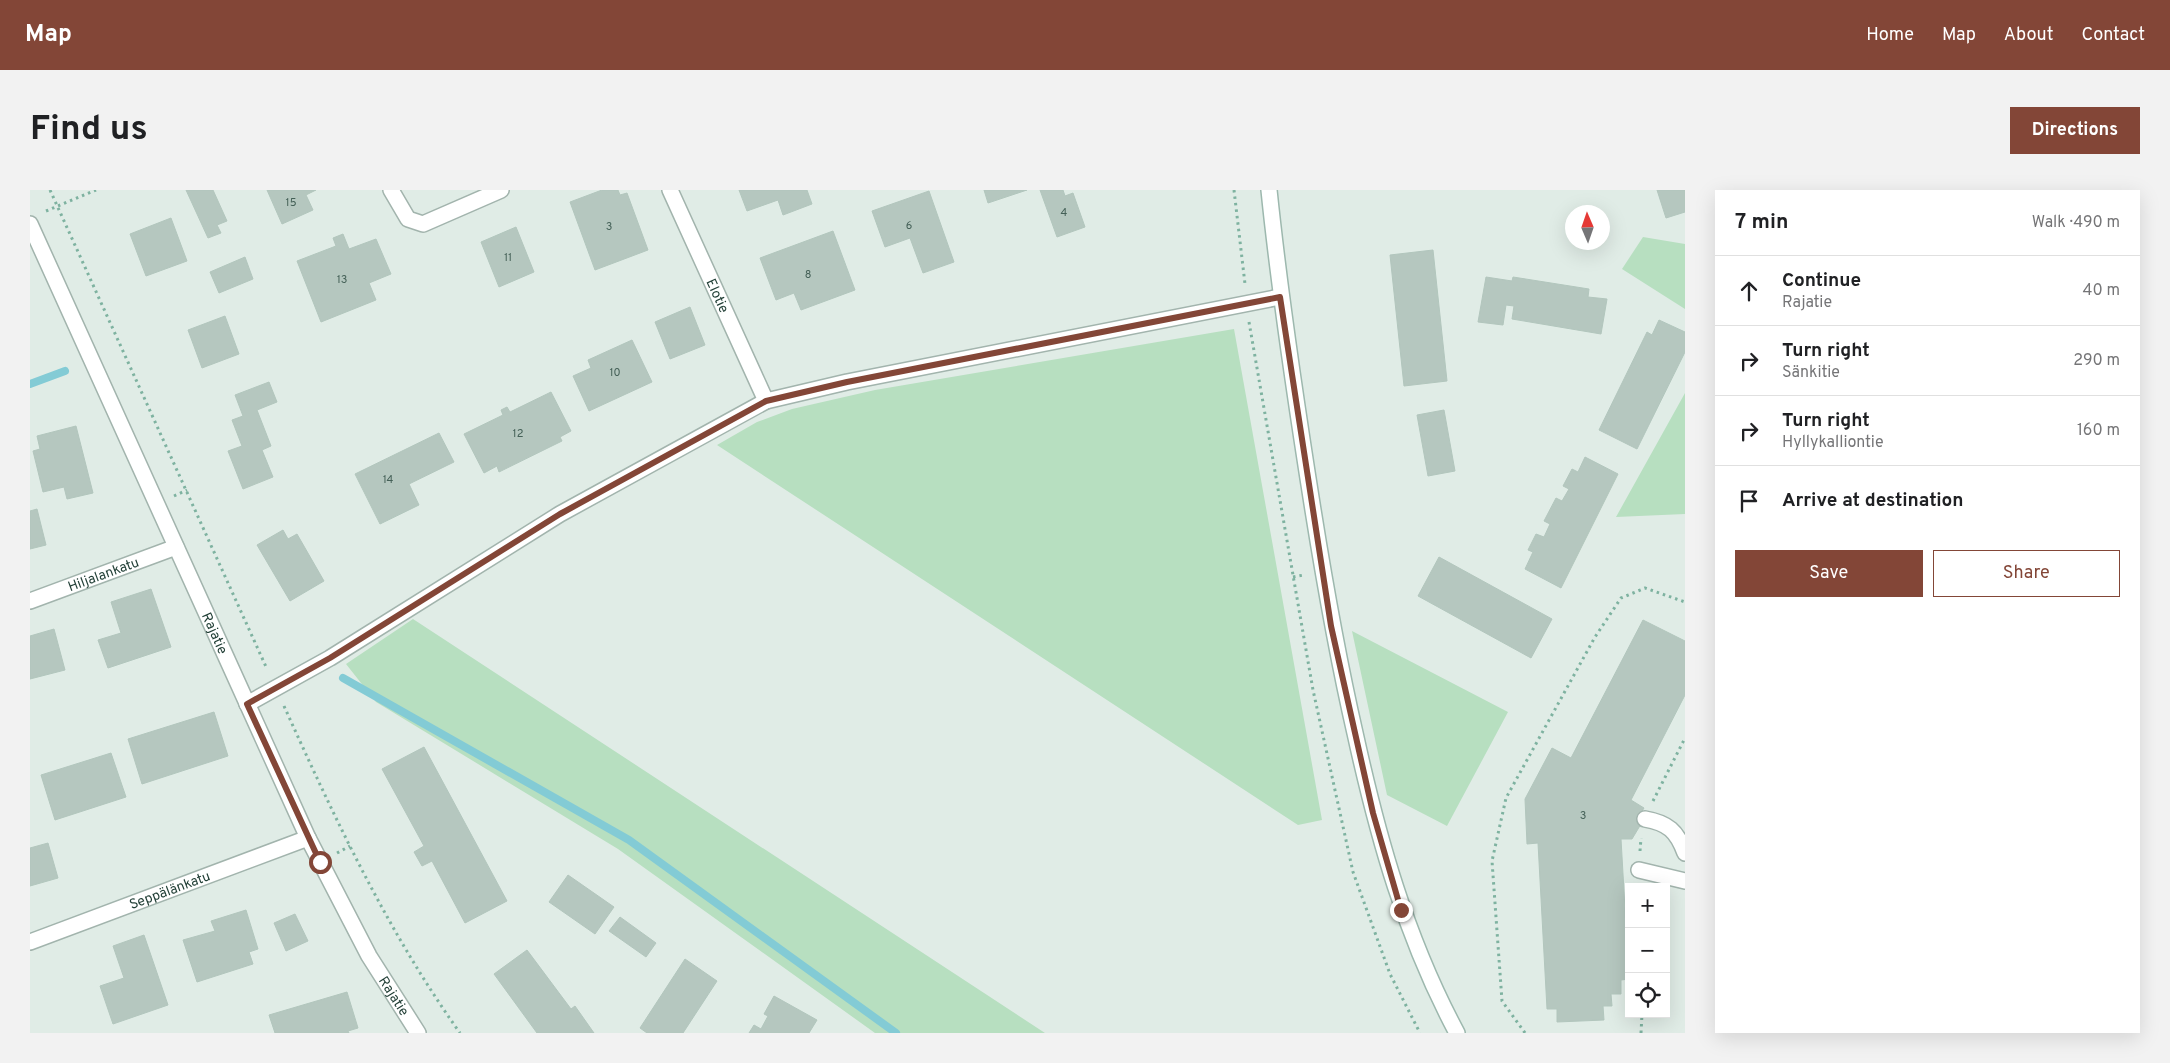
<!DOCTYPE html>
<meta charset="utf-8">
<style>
:root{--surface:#fff;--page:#f2f2f2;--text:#202124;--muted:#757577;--line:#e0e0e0;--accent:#834637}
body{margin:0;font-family:Overpass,sans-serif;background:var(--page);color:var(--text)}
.controls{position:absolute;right:15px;bottom:15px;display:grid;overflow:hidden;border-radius:0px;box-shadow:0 5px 20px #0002}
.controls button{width:45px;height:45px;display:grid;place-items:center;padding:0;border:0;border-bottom:1px solid var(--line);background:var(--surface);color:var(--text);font:25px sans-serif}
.compass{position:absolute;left:1535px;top:15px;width:45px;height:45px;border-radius:50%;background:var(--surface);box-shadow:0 5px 20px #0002;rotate:358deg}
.stop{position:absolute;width:15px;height:15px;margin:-11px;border:4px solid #834637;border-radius:50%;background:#fff}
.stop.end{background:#834637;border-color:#fff;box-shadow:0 1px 5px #0008}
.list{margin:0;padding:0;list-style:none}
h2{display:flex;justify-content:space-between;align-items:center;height:65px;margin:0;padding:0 20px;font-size:21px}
h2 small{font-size:16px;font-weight:400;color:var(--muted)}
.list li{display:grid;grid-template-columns:32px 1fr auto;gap:15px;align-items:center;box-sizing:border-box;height:70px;padding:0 20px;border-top:1px solid var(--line)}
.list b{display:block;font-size:19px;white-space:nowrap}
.list p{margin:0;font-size:16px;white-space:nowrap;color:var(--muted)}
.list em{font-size:16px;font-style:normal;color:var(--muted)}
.actions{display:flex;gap:10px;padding:15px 20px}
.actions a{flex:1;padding:11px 0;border:1px solid var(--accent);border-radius:0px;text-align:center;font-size:18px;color:var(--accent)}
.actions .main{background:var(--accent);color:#fff}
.icon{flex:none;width:28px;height:28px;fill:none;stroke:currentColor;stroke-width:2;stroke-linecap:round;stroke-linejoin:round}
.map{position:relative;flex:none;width:1655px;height:843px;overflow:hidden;border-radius:0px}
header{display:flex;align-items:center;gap:30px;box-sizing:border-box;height:70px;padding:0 25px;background:var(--accent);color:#fff}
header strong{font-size:24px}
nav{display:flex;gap:28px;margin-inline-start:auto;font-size:18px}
.intro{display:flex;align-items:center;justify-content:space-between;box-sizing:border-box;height:120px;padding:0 30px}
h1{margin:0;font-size:35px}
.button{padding:12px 22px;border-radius:0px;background:var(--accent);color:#fff;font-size:18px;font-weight:700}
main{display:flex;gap:30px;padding:0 30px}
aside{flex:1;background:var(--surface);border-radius:0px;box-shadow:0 5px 20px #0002}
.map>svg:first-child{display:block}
</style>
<header>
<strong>Map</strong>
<nav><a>Home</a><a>Map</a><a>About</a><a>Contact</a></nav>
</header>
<div class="intro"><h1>Find us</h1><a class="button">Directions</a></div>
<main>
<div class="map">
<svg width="1655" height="843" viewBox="0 0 1655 843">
<rect width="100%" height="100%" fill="#e0ece6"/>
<path fill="#b7dfc0" d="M1613,47L1655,54V119L1592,79Z
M1204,139L1292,630L1268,635L687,255L727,232L762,219L845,200Z
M1655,203V324L1586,327Z
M383,429L1015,843H845L588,659L346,512L316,474Z
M1322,441L1478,522L1417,636L1357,605Z"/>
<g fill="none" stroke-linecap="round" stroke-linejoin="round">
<path stroke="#83cbd5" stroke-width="8" d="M0,194L35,181
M313,488L599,650L866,843"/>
</g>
<path fill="#b5c7bf" stroke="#b2c6bd" d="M156,0H183L197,31L187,35L191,43L178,48Z
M237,0H286L276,5L283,20L252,34Z
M572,0H588L590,5L597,3L618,60L565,80L540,12Z
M709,0H777L782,14L753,25L748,10L717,21Z
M954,0H997L958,13Z
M1010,0H1033L1035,6L1043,3L1055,37L1027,47Z
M1627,0H1655V22L1636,28Z
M899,1L924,72L893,83L880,48L855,57L842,21Z
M141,28L157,71L116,86L100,44Z
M486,37L504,82L469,97L451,52Z
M803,41L825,100L771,120L764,103L746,110L730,68Z
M313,44L319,59L346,49L361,84L339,93L346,110L291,132L267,71L306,56L303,48Z
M1403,60L1417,191L1374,196L1360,65Z
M215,67L223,89L189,103L180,82Z
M1456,87L1482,91L1483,87L1559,99L1558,107L1577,109L1571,144L1482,129L1484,116L1476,115L1473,135L1448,132Z
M660,117L675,155L640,169L625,132Z
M195,126L209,164L172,178L158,140Z
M1629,130L1655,142V162L1607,259L1569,240L1617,142L1622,145Z
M602,150L622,192L559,221L543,186L561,178L558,170Z
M239,192L247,212L227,220L241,256L232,260L243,287L213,299L198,261L212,256L202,230L213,226L205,205Z
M521,202L541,241L530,247L532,251L469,282L467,276L454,283L434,244L473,225L471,220L477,217L480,222Z
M1414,220L1425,281L1398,286L1387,225Z
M46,236L63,303L37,309L34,297L13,302L3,261L10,259L7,246Z
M409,243L424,272L379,294L389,315L350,334L325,284Z
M1555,267L1588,284L1531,398L1495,379L1503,362L1498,360L1506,344L1514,347L1520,334L1514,331L1526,308L1532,311L1539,299L1533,296L1542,279L1548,282Z
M7,319L16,355L0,359V321Z
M253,340L258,349L267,344L294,391L260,411L227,355Z
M1409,367L1522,429L1501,468L1388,406Z
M121,399L141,457L78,478L68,450L91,443L81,412Z
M1613,430L1655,451V505L1601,610L1614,618L1606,631L1611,634L1602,649H1591L1599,789L1591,790V804H1581L1582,816H1573L1574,830L1527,832V819H1517L1508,653L1497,654L1495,609L1522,558L1541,568Z
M24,439L35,480L0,489V446Z
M184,522L198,566L112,594L98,549Z
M394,557L477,711L435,733L402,671L392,676L384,662L394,656L352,579Z
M81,563L96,607L25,630L11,585Z
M18,653L28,688L0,696V658Z
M538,685L584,717L565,744L519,712Z
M216,720L228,759L219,762L223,774L167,792L153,750L185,741L181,731Z
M265,724L278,751L256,761L244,733Z
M590,727L626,753L616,767L579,741Z
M114,745L138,815L83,834L70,796L94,788L83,756Z
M497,760L541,819L545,816L564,843H507L464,784Z
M655,769L687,791L653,843H617L610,838Z
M317,802L328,838L318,841L319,843H245L239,825Z
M744,806L787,830L779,843H719L724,835L731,839L738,826L734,824Z"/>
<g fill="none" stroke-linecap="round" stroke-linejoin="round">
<defs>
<g id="minor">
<path d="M361,0L378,29L393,34L471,0"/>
<path id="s1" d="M640,0L736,211"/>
<path id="s2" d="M0,411L146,357"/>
<path d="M217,514L300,468L530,324L736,211L817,192L1250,107"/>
<path d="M1615,629C1638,633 1647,641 1655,663"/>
<path d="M1609,680L1655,691"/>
<path id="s3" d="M0,752L278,648"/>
</g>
<g id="tertiary">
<path id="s4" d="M0,34L278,648L339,766L388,843"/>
</g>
<path id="secondary" d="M1239,0C1250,107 1266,213 1283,320C1295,395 1308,469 1325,543C1348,648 1376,748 1427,843"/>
</defs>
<use href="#minor" stroke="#a2b4ad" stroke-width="18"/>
<use href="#tertiary" stroke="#a2b4ad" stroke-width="18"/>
<use href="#secondary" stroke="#9db8ae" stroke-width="18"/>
<path stroke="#7eb2a0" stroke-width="3" stroke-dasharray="2.5 4" stroke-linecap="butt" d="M20,0L237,479
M1204,0L1215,94
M16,21L66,0
M1219,132L1283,500L1323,682L1360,784L1390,843
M144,306L157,300
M1263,387L1274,385
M254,516C305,629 358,742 430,843
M1623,611L1655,548
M1610,661L1611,648
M307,663L320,656
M1495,843L1472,811L1462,671L1476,608L1565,447L1591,408L1615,398L1655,412
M1611,843L1612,824"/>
<use href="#minor" stroke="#fff" stroke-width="15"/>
<use href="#tertiary" stroke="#fff" stroke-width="15"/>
<use href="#secondary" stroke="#fff" stroke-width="15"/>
</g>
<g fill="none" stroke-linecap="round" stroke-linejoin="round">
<path stroke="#834637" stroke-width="6" d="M290,672L217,514L300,468L530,324L736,211L817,192L1250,107L1301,436L1343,623L1371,720"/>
</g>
<g text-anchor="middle" stroke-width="4" stroke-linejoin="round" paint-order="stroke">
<g font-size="11" fill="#446057">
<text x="261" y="16">15</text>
<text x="1034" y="26">4</text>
<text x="879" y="39">6</text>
<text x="579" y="40">3</text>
<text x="478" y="71">11</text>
<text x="778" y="88">8</text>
<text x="312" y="93">13</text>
<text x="585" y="186">10</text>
<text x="488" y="247">12</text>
<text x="358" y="293">14</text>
<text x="1553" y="629">3</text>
</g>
<g font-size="14" fill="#1f3d34" stroke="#f0f8f4">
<text dy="5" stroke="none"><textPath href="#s1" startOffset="116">Elotie</textPath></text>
<text dy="5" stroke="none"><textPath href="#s2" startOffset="78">Hiljalankatu</textPath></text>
<text dy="5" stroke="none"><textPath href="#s4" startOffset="449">Rajatie</textPath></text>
<text dy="5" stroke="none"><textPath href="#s3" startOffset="149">Seppälänkatu</textPath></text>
<text dy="5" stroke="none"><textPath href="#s4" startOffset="854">Rajatie</textPath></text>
</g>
</g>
</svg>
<div class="controls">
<button>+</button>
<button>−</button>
<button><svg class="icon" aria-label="locate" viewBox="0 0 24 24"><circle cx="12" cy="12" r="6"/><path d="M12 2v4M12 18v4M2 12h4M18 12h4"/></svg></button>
</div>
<svg class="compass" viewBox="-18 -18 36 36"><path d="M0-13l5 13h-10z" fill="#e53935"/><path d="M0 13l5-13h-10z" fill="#757577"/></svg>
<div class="stop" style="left:290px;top:672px"></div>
<div class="stop end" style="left:1371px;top:720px"></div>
</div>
<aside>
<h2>7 min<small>Walk · 490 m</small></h2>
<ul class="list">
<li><svg class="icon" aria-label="ahead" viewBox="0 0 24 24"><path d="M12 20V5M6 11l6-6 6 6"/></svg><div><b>Continue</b><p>Rajatie</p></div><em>40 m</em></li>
<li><svg class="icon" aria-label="right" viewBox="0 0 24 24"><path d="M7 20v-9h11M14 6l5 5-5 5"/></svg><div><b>Turn right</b><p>Sänkitie</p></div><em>290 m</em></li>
<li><svg class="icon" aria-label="right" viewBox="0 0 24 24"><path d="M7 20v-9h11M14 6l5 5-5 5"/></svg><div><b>Turn right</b><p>Hyllykalliontie</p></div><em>160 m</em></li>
<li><svg class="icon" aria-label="arrive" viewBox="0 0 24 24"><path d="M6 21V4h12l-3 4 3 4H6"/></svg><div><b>Arrive at destination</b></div></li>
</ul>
<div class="actions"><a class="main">Save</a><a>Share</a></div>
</aside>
</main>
